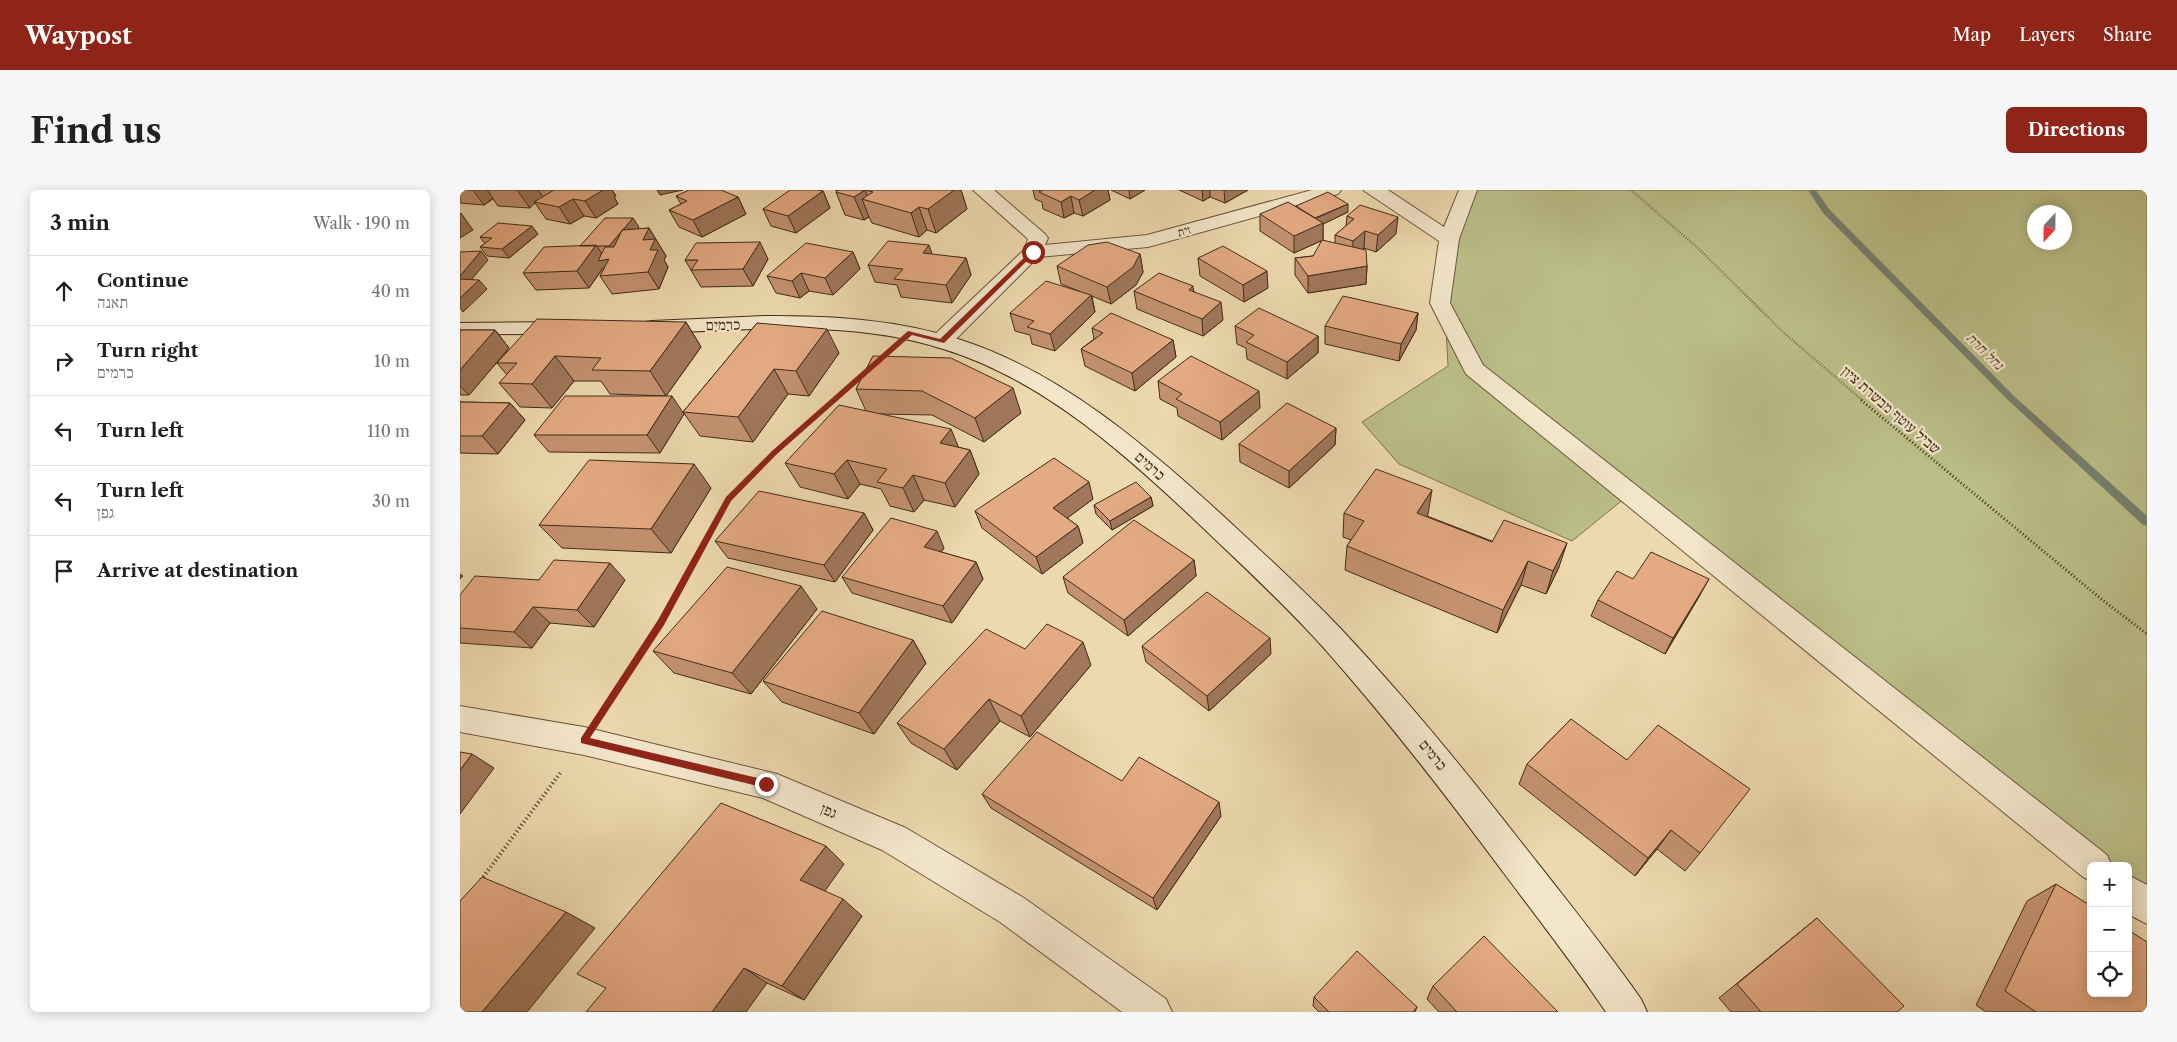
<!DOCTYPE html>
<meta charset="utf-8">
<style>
:root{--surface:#fff;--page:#f6f6f6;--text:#202124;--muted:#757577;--line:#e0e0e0;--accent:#8f2418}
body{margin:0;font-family:"Libre Caslon Text","Frank Ruhl Libre",serif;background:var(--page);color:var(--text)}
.controls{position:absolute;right:15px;bottom:15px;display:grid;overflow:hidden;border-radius:8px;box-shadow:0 2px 12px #0003}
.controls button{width:45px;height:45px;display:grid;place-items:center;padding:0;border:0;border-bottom:1px solid var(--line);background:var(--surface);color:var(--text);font:25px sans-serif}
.compass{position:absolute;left:1567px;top:15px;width:45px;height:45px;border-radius:50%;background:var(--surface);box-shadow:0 2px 12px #0003;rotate:202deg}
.stop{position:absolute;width:15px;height:15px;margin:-11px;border:4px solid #8f2418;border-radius:50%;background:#fff}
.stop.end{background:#8f2418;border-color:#fff;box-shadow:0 1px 5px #0008}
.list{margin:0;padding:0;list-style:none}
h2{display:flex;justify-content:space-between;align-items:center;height:65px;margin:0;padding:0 20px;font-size:21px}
h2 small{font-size:16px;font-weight:400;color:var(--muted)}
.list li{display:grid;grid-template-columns:32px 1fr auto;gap:15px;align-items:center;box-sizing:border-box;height:70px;padding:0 20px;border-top:1px solid var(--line)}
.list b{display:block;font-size:19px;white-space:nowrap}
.list p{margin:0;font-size:16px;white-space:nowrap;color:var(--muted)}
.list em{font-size:16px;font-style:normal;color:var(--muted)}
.icon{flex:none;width:28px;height:28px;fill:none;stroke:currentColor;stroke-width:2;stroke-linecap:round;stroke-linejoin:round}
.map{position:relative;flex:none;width:1687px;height:822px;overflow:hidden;border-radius:8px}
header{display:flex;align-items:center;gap:30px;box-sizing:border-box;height:70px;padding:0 25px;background:var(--accent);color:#fff}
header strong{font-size:24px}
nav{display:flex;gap:28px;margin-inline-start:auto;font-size:18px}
.intro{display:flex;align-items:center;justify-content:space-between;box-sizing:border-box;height:120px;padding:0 30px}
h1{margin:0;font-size:35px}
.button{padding:12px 22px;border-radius:8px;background:var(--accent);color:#fff;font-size:18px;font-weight:700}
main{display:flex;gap:30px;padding:0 30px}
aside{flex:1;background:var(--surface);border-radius:8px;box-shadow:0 2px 12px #0003}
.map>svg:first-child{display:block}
</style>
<header>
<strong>Waypost</strong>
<nav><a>Map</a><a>Layers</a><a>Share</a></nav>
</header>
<div class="intro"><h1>Find us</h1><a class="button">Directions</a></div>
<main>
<aside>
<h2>3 min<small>Walk · 190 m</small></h2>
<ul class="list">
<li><svg class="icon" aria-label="ahead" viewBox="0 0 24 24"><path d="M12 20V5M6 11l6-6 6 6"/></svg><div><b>Continue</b><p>תאנה</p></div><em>40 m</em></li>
<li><svg class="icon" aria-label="right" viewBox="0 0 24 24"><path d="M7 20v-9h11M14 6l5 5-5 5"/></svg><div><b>Turn right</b><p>כרמים</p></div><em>10 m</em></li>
<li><svg class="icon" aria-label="left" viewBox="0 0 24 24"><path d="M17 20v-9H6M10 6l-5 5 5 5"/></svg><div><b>Turn left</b></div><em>110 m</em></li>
<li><svg class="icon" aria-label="left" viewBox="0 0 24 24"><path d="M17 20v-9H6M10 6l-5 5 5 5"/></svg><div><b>Turn left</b><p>גפן</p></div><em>30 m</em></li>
<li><svg class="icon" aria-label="arrive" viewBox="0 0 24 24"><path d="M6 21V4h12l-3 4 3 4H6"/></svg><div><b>Arrive at destination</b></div></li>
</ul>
</aside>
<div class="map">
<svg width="1687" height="822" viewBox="0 0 1687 822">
<rect width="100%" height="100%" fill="#edd9af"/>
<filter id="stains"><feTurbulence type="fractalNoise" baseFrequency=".004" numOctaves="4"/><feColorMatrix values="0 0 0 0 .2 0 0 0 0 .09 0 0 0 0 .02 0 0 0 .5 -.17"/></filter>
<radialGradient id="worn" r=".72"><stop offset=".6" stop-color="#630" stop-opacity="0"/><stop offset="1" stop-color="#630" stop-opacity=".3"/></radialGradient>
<path fill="#bbbe88" stroke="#7e754f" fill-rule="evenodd" d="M1002,0H1687V720L1668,705V676H1631L1165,308L1112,351L939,274L902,232L988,176L986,138ZM1574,22H1604V52H1574Z"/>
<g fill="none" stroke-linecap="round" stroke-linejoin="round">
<path fill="#768170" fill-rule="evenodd" d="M1348,0H1356L1369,19L1554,206L1687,326V336L1683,335L1548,210L1363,23Z"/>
<defs>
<path id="street" d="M513,0H534L585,44L588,48L585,55L687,45L852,0H881L878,4L688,57L578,67L489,156L481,158L473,156L470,151L473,146L564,60L568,49Z
M903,0H928L984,37L999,0H1017L999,49L990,113L1023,175L1647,665L1652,676H1631V691L1623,687L1006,184L970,113L979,51Z
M0,516L124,537L317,584L446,638L564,708L706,809L712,822H662L540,732L422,660L303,608L124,565L0,542Z
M1668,685L1687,695V734L1668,724Z"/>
<path id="secondary" d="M306,126C372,126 437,129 501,150C600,182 684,254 760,323C801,361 843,399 881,439C945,507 1004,579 1061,652C1102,704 1143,755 1181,809L1187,822H1146C1114,775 1080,731 1046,686C988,608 928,530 863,457C824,414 781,374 739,334C665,264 582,189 483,159C390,129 289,140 192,143L185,142L181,137L185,132L192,131Z
M107,132L114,133L118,138L114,143L0,145V133Z"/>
</defs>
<use href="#street" stroke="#6c573c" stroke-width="2"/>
<use href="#secondary" stroke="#412c16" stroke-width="2"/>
<path stroke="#412c16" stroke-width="2.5" stroke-dasharray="0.5 2" stroke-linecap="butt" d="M1171,0L1239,59L1323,142L1403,211
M372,211L405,182"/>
<path stroke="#412c16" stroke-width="3" stroke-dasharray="1 2.5" stroke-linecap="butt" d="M1401,210L1640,408L1687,444
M170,480L201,433L268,309L315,262L373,210"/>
<path stroke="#412c16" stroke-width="4" stroke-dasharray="1 3" stroke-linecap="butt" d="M143,522L171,479
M21,690L101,582"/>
<use href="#street" fill="#f3e6cb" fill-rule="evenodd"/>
<use href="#secondary" fill="#f3e6cb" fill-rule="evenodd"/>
</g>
<path fill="#c49271" stroke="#412c16" d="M0,0H152L156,6L154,7L158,14L136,28L124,26L110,34L86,29L75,13L70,18L38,16L33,9L24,15L0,13Z
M375,0H501L507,19L476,43L467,40L459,47L412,33L409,27L404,30L385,25L376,2L377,1Z
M573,0H648L650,10L623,26L614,23L604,28L583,19L582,12L575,9Z
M651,0H685L670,9Z
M719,0H788L765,13L750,7L743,11Z
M363,1L370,18L336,43L311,36L303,19Z
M216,6L278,7L286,24L242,47L219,37L209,20L221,14Z
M836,16L888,22L863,34V50L834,63L800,41V24Z
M887,26L936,44L916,62L904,58L903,59L907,76L906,94L848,103L835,85V68L853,66L875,53V45L886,36Z
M179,37L177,39L189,38L206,66L204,70L208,77L199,99L152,104L140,86L144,79L143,78L129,98L76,100L63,83L120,56Z
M78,44L49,68L27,66L20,57L25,54L20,47Z
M393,62L400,79L373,105L349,101L340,108L316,103L307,86Z
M680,64L683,82L676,95L651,114L632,106L635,122L595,161L572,154L570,145L555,141L550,123L619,101L601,94L597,76Z
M473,65L506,68L511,85L492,113L441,107L437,95L415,92L408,75Z
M738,68L808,98L784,112L740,86Z
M308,69L293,96L241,97L225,70Z
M674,101H734L763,130L743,146L677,119Z
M958,123L956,140L939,171L865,154V136Z
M226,132L241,157L206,206L150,204L141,191H114L92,218L60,217L39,193L47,185L37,173Z
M297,133L379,163L349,206L328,204L293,252L240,246L223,222Z
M775,136L858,146V163L827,189L787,169L786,158L777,154Z
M632,138L713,150L716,167L675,201L625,176L621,159L634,149Z
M0,140H35L49,158L9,205H0Z
M413,166L561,223L524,252L472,225L421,224L498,257L510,260L519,284L495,317L464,310L454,322L430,316L421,299L400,294L388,309L340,297L325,273L406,221L396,199Z
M698,191L800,218L762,250L718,226L717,218L700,209Z
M0,212L50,213L65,230L38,264L0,263Z
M224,224L200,263L89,262L74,245Z
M876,238L875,255L829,298L780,272L779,254Z
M251,298L211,363L102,358L79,335Z
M691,307L693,316L652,340L636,324L634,315Z
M633,309L607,328L618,336L623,353L582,384L522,338L515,321Z
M404,323L413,340L375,392L268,368L255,351Z
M884,323L968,324L967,326L1099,377L1086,404L1061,395L1037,443L885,380L887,356L891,350L883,347Z
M484,358L481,362L516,372L523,389L492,433L392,403L382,387Z
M734,370L736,386L668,446L608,403L603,387Z
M79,390H165L134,437L90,433L72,458L0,453V405Z
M1240,405L1205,464L1131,426L1138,410Z
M357,419L291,504L214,483L193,461Z
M453,450L466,473L414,544L322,512L303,491Z
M682,456L811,464L749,521L686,472Z
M565,459L631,475L570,547L540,531L497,580L451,553L437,533Z
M1111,529L1240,663L1225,681L1197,659L1175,686L1059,594L1067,574Z
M662,591L761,626L697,720L531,618L522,604Z
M384,674L364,701L402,726L344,810L307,793L126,822Z
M1596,694L1687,822H1526L1516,815L1567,711Z
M1357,728L1437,822H1271L1259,808Z
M973,796L1098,822H979L967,809Z
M854,807L957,817L955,822H859L853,816Z"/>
<path fill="#a0775c" stroke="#412c16" d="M13,0H27L33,8L24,15Z
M57,0H78L83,7L74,12L75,13L70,18Z
M140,0H152L156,6L154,7L158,14L136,28L125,11Z
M197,0H223L200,5Z
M405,0L410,11L402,9L409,27L404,30L394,7Z
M493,0H501L507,19L476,43L468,19Z
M635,0H648L650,10L623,26L619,10Z
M669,0H685L670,9Z
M742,0H750V7L743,11Z
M764,0H788L765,13Z
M363,1L370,18L336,43L328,26Z
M611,6L614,23L604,28L601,12Z
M278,7L286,24L242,47L233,30Z
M113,9L124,26L110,34L99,17Z
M888,14V22L863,34V50L834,63V46L854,29Z
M459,17L467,40L459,47L451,23Z
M1,23L13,40L0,48V24Z
M938,27L936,44L916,62L918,45Z
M173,28L179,37L155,65L149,56Z
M72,36L78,44L49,68L42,59Z
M189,38L206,66L204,70L208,77L199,99L188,82L183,50Z
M905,41L904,58L892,69L893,51Z
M300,52L308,69L293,96L283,79Z
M136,55L146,70L149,69L148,86L143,78L129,98L117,81Z
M469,55L475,72L463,63Z
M21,61L28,70L6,96L0,89V86Z
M393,62L400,79L373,105L365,88Z
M680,64L683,82L676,95L651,114L647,97Z
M506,68L511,85L492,113L486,95Z
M907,76L906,94L848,103V86Z
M807,81L808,98L784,112L783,95Z
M341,83L349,101L340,108L332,91Z
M19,90L27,99L3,122L0,118V108Z
M733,96L735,113L729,100Z
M631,105L635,122L595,161L590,144Z
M761,112L763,130L743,146L742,129Z
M958,123L956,140L939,171L941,154Z
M226,132L241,157L206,206L190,181Z
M367,139L379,163L349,206L336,181Z
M35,140L49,158L9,205L0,196V180Z
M858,146V163L827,189V172Z
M713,150L716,167L675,201L672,183Z
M95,166L114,191L92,218L72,194Z
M314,179L328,204L293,252L278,227Z
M553,198L561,223L524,252L515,228Z
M799,201L800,218L762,250L760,232Z
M212,206L224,224L200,263L187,245Z
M50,213L65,230L38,264L22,246Z
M876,238L875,255L829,298V281Z
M491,239L501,263L480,253Z
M510,260L519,284L495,317L485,293Z
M387,270L400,294L388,309L374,284Z
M234,274L251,298L211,363L191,339Z
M453,285L464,310L454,322L443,298Z
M629,292L633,309L598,335L593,318Z
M972,300L968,324L954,347L957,323Z
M691,307L693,316L652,340L650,331Z
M404,323L413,340L375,392L364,375Z
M618,336L623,353L582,384L576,367Z
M477,341L484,358L472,374L464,357Z
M1107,353L1099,377L1086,404L1093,381Z
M734,370L736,386L668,446L664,430Z
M1068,371L1061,395L1037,443L1043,420Z
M516,372L523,389L492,433L483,416Z
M150,373L165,390L134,437L117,420Z
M0,384L3,386L0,389Z
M1249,389L1240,405L1205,464L1213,448Z
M341,396L357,419L291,504L272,483Z
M73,417L90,433L72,458L54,442Z
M810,448L811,464L749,521L747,506Z
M453,450L466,473L414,544L399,523Z
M623,452L631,475L570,547L561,526Z
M529,509L540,531L497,580L484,559Z
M12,564L34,578L0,624V580Z
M759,612L761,626L697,720L693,708Z
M1211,640L1197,659L1175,686L1188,668Z
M366,656L384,674L360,708L340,690Z
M383,709L402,726L344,810L322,796Z
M106,722L135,738L67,822H22Z
M284,778L307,793L286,822H252Z"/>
<path fill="#e4aa83" stroke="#412c16" d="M94,0H143L125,11L113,9L99,17L74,12Z
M229,0H261L278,7L233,30L209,20L227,11L216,6Z
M330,0H358L363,1L328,26L303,19Z
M378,0H405L394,7L376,2Z
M406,0H494L468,19L459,17L451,23L402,9L413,2Z
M583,0H635L619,10L611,6L601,12L579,2Z
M868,2L888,14L855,28L836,16Z
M828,12L863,33L834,46L800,24Z
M900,15L938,27L918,45L905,41L893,51L875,45L894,29L887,26Z
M145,28H173L149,56H120Z
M38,33L72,36L42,59L20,57L32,48L20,47Z
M189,38L183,50L195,49L190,60H198L188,82L140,86L149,69L138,71L145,57H154L162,40Z
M862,50L906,60L907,76L848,86L835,68L853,66Z
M428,51L469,55L463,63L506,68L486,95L434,89L443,79L408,75Z
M300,52L283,79L231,80L238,70H225L236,53Z
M647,52L680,64L673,77L647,97L597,76L628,55Z
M346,53L393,62L365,88L341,83L332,91L307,86Z
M136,55L117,81L63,83L84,57Z
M763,56L807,81L783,95L738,68Z
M21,61L0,86V62Z
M699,83L733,96L729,100L761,112L742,129L674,101Z
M0,89L19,90L0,108Z
M586,91L631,105L590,144L567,137L574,131L550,123Z
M883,106L958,123L941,154L865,136Z
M799,118L858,146L827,172L786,152L794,145L775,136Z
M651,123L713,150L672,183L621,159L643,143L632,138Z
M77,129L226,132L190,181L132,180L141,168L95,166L72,194L39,193L57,173H37Z
M297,133L367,139L336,181L314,179L278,227L223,222Z
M0,140H35L0,180Z
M413,166L491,168L553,198L515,228L462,201L396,199Z
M731,166L799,201L760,232L716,209L722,204L698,191Z
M105,206H212L187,245H74Z
M0,212L50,213L22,246H0Z
M827,213L876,238L829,281L779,254Z
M379,215L491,239L480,253L510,260L485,293L453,285L443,298L417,292L427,279L387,270L374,284L325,273Z
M594,268L629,292L593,318L618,336L576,367L515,321Z
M129,270L234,274L191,339L79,335Z
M916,279L972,300L957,323L1032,352L1044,330L1107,353L1093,381L1068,371L1043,420L887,356L904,331L884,323Z
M676,292L691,307L650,331L634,315Z
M299,301L404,323L364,375L255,351Z
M431,328L477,341L464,357L516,372L483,416L382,387Z
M674,330L734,370L664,430L603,387Z
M1191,362L1249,389L1213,448L1138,410L1157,381L1173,389Z
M94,370L150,373L117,420L73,417L54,442L0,438V405L15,386L79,390Z
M267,377L341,396L272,483L193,461Z
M747,402L810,448L747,506L682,456Z
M362,421L453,450L399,523L303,491Z
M587,434L623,452L561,526L529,509L484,559L437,533L526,439L565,459Z
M1111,529L1167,570L1198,535L1290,599L1240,663L1211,640L1188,668L1067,574Z
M577,542L662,591L679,567L759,612L693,708L522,604Z
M0,562L12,564L0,580Z
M261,613L366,656L340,690L383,709L322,796L284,778L252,822H126L146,798L117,784Z
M22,687L106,722L22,822H0V711Z
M1596,694L1631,716V803H1668V740L1687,752V822H1576L1545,801Z
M1357,728L1444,816L1437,822H1301L1277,794Z
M1024,746L1098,822H997L973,796Z
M897,761L957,817L953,822H869L854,807Z"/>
<path fill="#8f2418" d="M571,61L576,62L484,153L452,145L317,264L271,311L204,435L130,548L306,590L310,591V597L306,598L121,553V548L198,430L266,307L312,261L448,141L480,149Z"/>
<g text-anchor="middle" stroke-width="4.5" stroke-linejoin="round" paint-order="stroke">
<g font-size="12" fill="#412c16" stroke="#f3e6cb">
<text transform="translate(724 41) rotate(-16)" y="4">זית</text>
</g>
<g font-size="14" font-style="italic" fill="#534834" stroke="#f3e6cb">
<text transform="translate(1525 161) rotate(45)" y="5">נחל חרת</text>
</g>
<g font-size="15" fill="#412c16" stroke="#f3e6cb">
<text transform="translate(263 135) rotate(-1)" y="5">כרמים</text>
<text transform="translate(1431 220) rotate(41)" y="5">שביל עוטף מבשרת ציון</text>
<text transform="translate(690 276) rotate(42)" y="5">כרמים</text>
<text transform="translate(973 565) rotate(51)" y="5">כרמים</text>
<text transform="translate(369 621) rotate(23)" y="5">גפן</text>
</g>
</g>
<rect width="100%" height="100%" filter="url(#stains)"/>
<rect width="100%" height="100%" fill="url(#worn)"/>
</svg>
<div class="controls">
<button>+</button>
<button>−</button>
<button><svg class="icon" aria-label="locate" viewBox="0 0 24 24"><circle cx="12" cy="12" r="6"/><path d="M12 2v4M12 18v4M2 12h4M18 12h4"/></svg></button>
</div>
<svg class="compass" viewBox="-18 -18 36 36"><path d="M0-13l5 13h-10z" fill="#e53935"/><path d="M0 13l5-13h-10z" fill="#757577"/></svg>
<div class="stop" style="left:573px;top:62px"></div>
<div class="stop end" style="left:306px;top:594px"></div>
</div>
</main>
